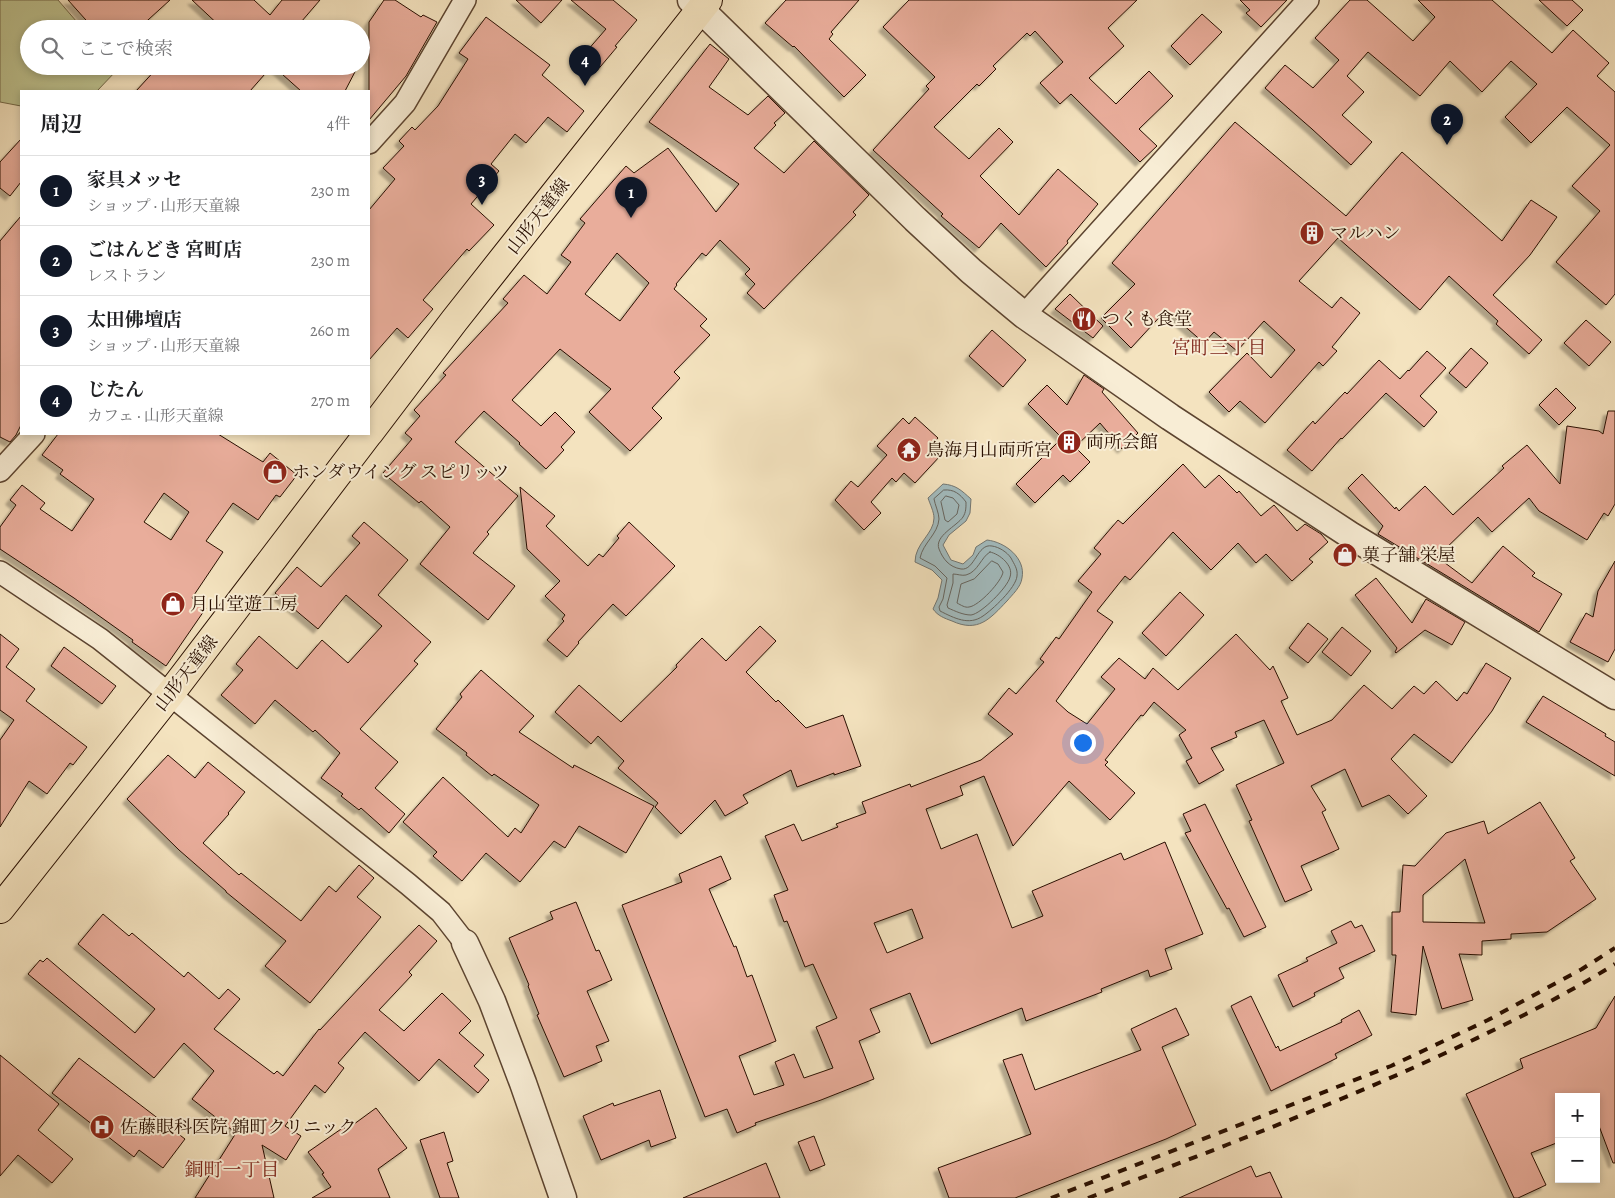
<!DOCTYPE html>
<html lang="ja">
<meta charset="utf-8">
<style>
:root{--surface:#fff;--page:#f2f2f2;--text:#202124;--muted:#757577;--line:#e0e0e0;--accent:#111827}
body{margin:0;font-family:Alegreya,"Noto Serif JP",serif;background:var(--page);color:var(--text)}
.controls{position:absolute;right:15px;bottom:15px;display:grid;overflow:hidden;border-radius:0px;box-shadow:0 2px 8px #0003}
.controls button{width:45px;height:45px;display:grid;place-items:center;padding:0;border:0;border-bottom:1px solid var(--line);background:var(--surface);color:var(--text);font:25px sans-serif}
.you{position:absolute;left:1082px;top:742px;width:18px;height:18px;margin:-12px;border:4px solid #fff;border-radius:50%;background:#1a73e8;box-shadow:0 0 0 8px #1a73e833}
.badge{display:grid;place-items:center;width:32px;height:32px;border-radius:50%;background:var(--accent);color:#fff;font-size:16px;font-weight:700}
.pin{position:absolute;translate:-50% -41px;filter:drop-shadow(0 1px 2px #0008)}
.pin::after{content:'';position:absolute;top:26px;width:18px;height:15px;background:inherit;clip-path:polygon(0 0,100% 0,50% 100%)}
.list{margin:0;padding:0;list-style:none}
h2{display:flex;justify-content:space-between;align-items:center;height:65px;margin:0;padding:0 20px;font-size:21px}
h2 small{font-size:16px;font-weight:400;color:var(--muted)}
.list li{display:grid;grid-template-columns:32px 1fr auto;gap:15px;align-items:center;box-sizing:border-box;height:70px;padding:0 20px;border-top:1px solid var(--line)}
.list b{display:block;font-size:19px;white-space:nowrap}
.list p{margin:0;font-size:16px;white-space:nowrap;color:var(--muted)}
.list em{font-size:16px;font-style:normal;color:var(--muted)}
.icon{flex:none;width:28px;height:28px;fill:none;stroke:currentColor;stroke-width:2;stroke-linecap:round;stroke-linejoin:round}
.map{position:relative;flex:none;width:1615px;height:1198px;overflow:hidden}
.search{position:absolute;background:var(--surface);box-shadow:0 2px 8px #0003;left:20px;top:20px;width:350px;height:55px;display:flex;align-items:center;gap:12px;box-sizing:border-box;padding:0 18px;border-radius:28px;color:var(--muted);font-size:19px}
.panel{position:absolute;background:var(--surface);box-shadow:0 2px 8px #0003;left:20px;top:90px;width:350px;height:345px;border-radius:0px}
.map>svg:first-child{display:block}
</style>
<div class="map">
<svg width="1615" height="1198" viewBox="0 0 1615 1198">
<defs>
<filter id="shadow"><feDropShadow dx="-4.5" dy="4.5" stdDeviation="1" flood-color="#0004"/></filter>
</defs>
<rect width="100%" height="100%" fill="#f4e3bf"/>
<filter id="stains"><feTurbulence type="fractalNoise" baseFrequency=".004" numOctaves="4"/><feColorMatrix values="0 0 0 0 .2 0 0 0 0 .09 0 0 0 0 .02 0 0 0 .5 -.17"/></filter>
<radialGradient id="worn" r=".72"><stop offset=".6" stop-color="#630" stop-opacity="0"/><stop offset="1" stop-color="#630" stop-opacity=".3"/></radialGradient>
<path fill="#bec390" stroke="#746948" d="M0,0H58L83,29H29V66H114L117,70L97,91H21V106L0,102Z"/>
<path fill="#a2bbbe" stroke="#727672" d="M943,484C956,485 961,490 971,499L970,513L966,521L949,535L943,545L951,560L963,564L973,555L976,547L987,540C1005,542 1026,558 1022,578C1021,587 1012,595 1007,601C990,619 978,633 952,621C944,618 938,616 933,609L938,598L942,580L932,570L915,562C915,543 934,534 934,518C934,512 930,504 928,498Z"/>
<g fill="none" stroke-linecap="round" stroke-linejoin="round">
<path stroke="#66655f" stroke-width="1" d="M944,490C954,489 960,494 966,502C966,508 966,512 963,517C957,526 934,536 939,549C943,559 949,567 961,569C975,571 977,543 992,546C999,547 1007,552 1011,558C1014,564 1018,569 1017,576C1016,588 992,610 983,616C969,626 954,618 940,611L939,607L943,599L947,578L935,566L920,558C923,543 938,534 939,519C939,513 935,505 934,499Z
M946,496L953,498L959,505L957,514L948,522L945,520L941,502Z
M990,552C1000,554 1014,566 1010,577C1008,587 981,614 971,615C963,615 955,611 948,608L947,605L953,583V574C957,574 962,576 966,575C978,572 981,557 990,552Z
M992,561L998,564L1003,572C1002,581 979,606 969,607C965,608 961,605 957,603L961,584L974,579Z"/>
</g>
<path fill="#e9ad9b" stroke="#290f00" fill-rule="evenodd" filter="url(#shadow)" d="M68,0H170L138,29H94Z
M192,0H254L270,15L282,0H320L295,29H223Z
M384,0H395L421,17L423,15L437,22L406,76L369,120V22Z
M516,0H562L541,23Z
M571,0H613L637,20L615,46L617,47L595,73L580,59L606,29Z
M786,0H859L831,32L833,34L829,39L866,75L844,97L794,46L793,47L765,23Z
M909,0H1137L1108,28L1124,46L1089,78L1116,104L1149,71L1173,96L1139,129L1157,146L1140,162L1071,94L1060,104L1040,83L1063,62L1035,31L1030,36L1027,33L993,66L996,69L979,86L977,84L934,127L969,159L999,128L1013,142L980,176L1019,215L1058,169L1098,204L1067,241L1068,243L1046,267L1001,223L979,248L941,216L943,214L873,150L929,89L926,86L935,77L883,27Z
M1240,0H1287L1261,27L1246,13L1250,10Z
M1350,0H1367L1413,41L1435,17L1418,0H1492L1552,53L1573,30L1609,63L1597,76L1615,92V294L1606,305L1556,262L1600,211L1572,186L1610,145L1567,107L1531,143L1505,117L1537,84L1511,61L1482,92L1450,61L1420,96L1368,52L1347,76L1364,92L1342,115L1372,142L1351,165L1312,129L1265,88L1285,65L1313,88L1339,60L1315,38Z
M1539,0H1572L1583,10L1567,26Z
M1202,14L1222,32L1190,65L1171,46Z
M486,17L550,65L542,75L584,111L567,132L548,117L526,143L515,134L491,164L499,171L471,204L494,225L469,251L467,249L423,300L433,309L408,338L397,328L369,360V210L395,179L383,168L404,146L399,141L412,127L415,130L438,106L468,59L459,53Z
M710,44L729,59L709,87L748,115L768,96L785,113L774,123L776,125L754,148L784,173L814,141L869,195L853,212L856,215L764,309L747,293L755,284L745,274L750,269L720,240L706,256L702,253L676,284L677,285L674,289L707,319L700,326L710,335L674,372L680,378L652,408L662,418L630,451L589,412L611,389L560,349L512,400L541,426L555,412L575,432L561,447L564,450L546,469L519,444L520,443L484,411L455,442L518,496L487,532L489,534L473,553L515,586L488,620L420,564L450,527L421,501L419,503L383,473L412,439L405,433L420,416L414,410L446,375L443,373L508,303L503,299L524,275L547,294L571,262L561,255L585,223L580,219L626,166L634,173L668,148L716,212L739,184L649,122ZM617,253L649,283L620,321L585,294Z
M159,66H272L250,91H136Z
M273,66H358L345,91H301Z
M1235,122L1346,216L1402,152L1502,241L1531,200L1557,217L1530,255L1493,295L1542,340L1529,354L1496,324L1498,321L1449,276L1420,310L1338,238L1299,281L1332,308L1341,297L1360,313L1332,347L1337,351L1323,366L1319,362L1265,423L1240,401L1229,412L1209,392L1247,353L1271,378L1295,350L1264,321L1237,351L1214,332L1204,343L1166,310L1131,348L1101,318L1135,284L1112,263Z
M21,139V182L10,196L0,188V162Z
M21,216V425L16,435L10,442L0,437V241Z
M1070,294L1103,326L1093,338L1055,309Z
M1586,320L1611,342L1589,366L1564,343Z
M992,330L1026,360L1003,387L969,356Z
M1471,348L1488,363L1466,388L1449,373Z
M1427,351L1446,368L1420,396L1437,412L1424,427L1386,393L1342,439L1341,438L1312,471L1287,450L1313,421L1315,424L1345,392L1347,394L1379,360L1400,379L1408,370L1409,371Z
M1084,375L1104,389L1102,392L1138,433L1122,449L1100,423L1075,447L1090,462L1070,482L1063,475L1035,503L1016,484L1062,438L1028,404L1047,385L1067,405Z
M1556,388L1576,408L1559,425L1539,405Z
M1608,411H1615V504L1608,516L1604,513L1587,540L1539,511L1529,498L1492,532L1478,517L1437,557L1472,583L1503,546L1535,573L1532,576L1562,594L1539,632L1378,534L1383,526L1348,488L1362,474L1395,509L1396,507L1399,511L1425,486L1453,515L1504,468L1502,466L1527,445L1560,484L1567,426L1599,431L1603,434Z
M915,417L938,438L931,446L941,455L915,483L904,473L896,482L892,478L871,502L881,513L864,530L835,500L851,481L858,487L887,455L877,446L903,418L909,424Z
M58,434H218L263,462L270,453L297,475L280,497L276,495L258,520L233,503L206,541L223,552L192,598L206,608L166,666L132,642L133,640L74,598L0,549V527L16,505L10,500L22,485L45,503L40,509L72,531L94,499L60,474L63,470L42,455ZM164,493L189,512L171,540L144,522Z
M1183,464L1205,488L1219,475L1237,493L1239,491L1261,516L1274,505L1297,531L1305,524L1321,534L1328,542L1309,559L1313,562L1292,581L1266,554L1256,563L1238,543L1211,570L1173,532L1130,580L1125,576L1097,611L1113,622L1056,701L1068,712L1087,724L1115,689L1101,677L1119,658L1145,679L1153,668L1178,690L1236,634L1270,670L1273,666L1288,698L1281,701L1297,735L1332,720L1364,685L1392,709L1414,686L1424,694L1436,681L1457,701L1464,692L1467,694L1486,663L1511,678L1492,711L1452,763L1414,734L1391,759L1427,796L1408,814L1389,795L1362,807L1345,769L1311,786L1326,810L1322,812L1339,849L1301,866L1312,890L1285,902L1249,821L1252,820L1236,785L1284,763L1264,720L1235,732L1237,737L1211,748L1224,770L1199,784L1186,761L1192,758L1179,735L1186,730L1154,702L1143,716L1141,715L1105,760L1108,762L1105,765L1135,793L1110,820L1069,781L1013,846L984,776L960,786L963,795L926,809L941,849L977,834L1012,928L1043,916L1032,891L1121,853L1124,860L1165,842L1203,934L1165,949L1172,969L1150,977L1148,970L1101,989L1102,992L1026,1021L1022,1008L931,1044L910,993L870,1009L880,1032L859,1041L874,1079L821,1100L755,1123L756,1125L737,1133L727,1109L705,1117L622,905L682,882L679,874L721,856L731,879L709,889L734,947L736,946L747,977L752,975L776,1041L739,1056L754,1095L784,1085L775,1062L794,1054L804,1078L833,1068L816,1027L837,1018L813,964L805,967L787,921L784,922L774,895L788,890L765,836L794,824L802,841L838,827L836,824L866,813L862,802L910,784L911,787L981,760L1013,734L988,714L1009,688L1016,694L1044,662L1040,659L1056,637L1059,639L1092,592L1078,581L1101,554L1094,548L1118,520L1123,524ZM912,909L923,938L887,953L874,923Z
M520,487L555,516L546,526L588,566L599,554L603,557L619,538L617,536L629,522L675,566L626,616L613,604L578,642L579,643L567,657L547,640L564,621L562,619L565,615L545,596L560,581L527,549Z
M364,522L408,560L378,595L431,642L414,661L418,664L360,729L398,762L375,788L405,814L389,833L361,808L359,810L341,796L343,794L321,778L340,753L315,730L313,732L275,700L255,724L221,695L243,670L236,664L259,636L297,669L322,640L348,663L382,626L346,595L318,629L275,593L297,567L321,587L360,543L352,536Z
M1615,561V649L1608,662L1570,642L1586,613L1593,617L1598,591Z
M1376,578L1412,623L1426,599L1465,622L1452,645L1425,630L1396,653L1395,652L1397,648L1355,595Z
M1180,592L1204,615L1166,656L1142,633Z
M1308,623L1328,639L1308,663L1289,648Z
M760,626L776,641L746,672L776,702L778,700L806,728L843,715L861,766L834,775V773L797,787L791,770L743,795L748,803L725,816L715,800L681,834L655,807L658,803L618,768L624,761L598,736L591,744L555,712L579,685L621,722L677,667L676,665L702,638L726,661Z
M1342,627L1371,651L1351,676L1322,652Z
M0,634L19,649L6,667L35,689L26,701L87,747L73,765L70,763L47,794L29,781L0,827V740L14,720L0,710Z
M64,647L116,686L102,704L51,666Z
M481,670L534,716L519,732L573,768L574,765L654,806L626,853L579,826L565,848L554,841L520,882L486,853L462,881L433,856L437,852L403,822L443,777L508,837L515,828L521,833L539,805L494,774L492,776L466,755L467,753L436,729L462,697L460,694Z
M1543,696L1606,734L1605,736L1615,742V776L1526,722Z
M168,755L195,778L208,762L245,792L228,813L229,814L203,843L239,875L241,873L301,921L329,886L336,892L359,865L374,878L357,897L381,917L310,1003L265,966L286,941L226,892V891L179,850L127,799Z
M1540,802L1575,858L1570,861L1596,899L1547,932L1511,934V939L1482,941V955L1459,954L1473,1000L1442,1009L1423,946L1416,1015L1391,1012L1396,955H1392V912H1400L1403,865L1415,866L1446,833L1484,821L1488,834ZM1465,859L1485,923L1423,922V895Z
M1205,804L1266,927L1244,937L1229,908L1227,909L1185,833L1191,831L1183,814Z
M576,902L596,951L599,950L612,980L587,991L609,1041L596,1046L602,1061L564,1077L537,1015L539,1014L528,986L529,985L509,938L553,919L550,912Z
M103,914L129,936L132,933L184,977L188,972L219,999L228,989L240,999L214,1029L274,1074L277,1071L283,1076L319,1029L320,1030L390,955L419,925L437,941L409,972L412,975L379,1010L404,1031L442,993L471,1021L459,1033L484,1055L474,1066L489,1080L478,1093L439,1059L419,1081L365,1032L338,1063L344,1068L325,1093L315,1085L285,1126L301,1136L286,1160L262,1145L274,1198H195L236,1133L192,1099L214,1071L184,1043L154,1078L28,974L40,960L43,962L47,958L135,1033L155,1009L78,944Z
M1351,921L1355,928L1362,925L1375,951L1339,968L1344,978L1314,993L1315,996L1293,1007L1278,975L1308,961L1306,958L1337,943L1331,931Z
M1251,996L1276,1048L1278,1046L1280,1051L1342,1022L1341,1020L1359,1010L1372,1035L1335,1054L1337,1058L1271,1091L1231,1006Z
M1615,996V1163H1613L1596,1118V1097H1559V1142L1531,1153L1546,1185L1518,1198H1514L1466,1094L1523,1068L1520,1059L1596,1028Z
M1176,1008L1189,1035L1162,1047L1196,1125L1166,1139L1015,1198H949L938,1168L1031,1134L1003,1060L1022,1054L1035,1090L1141,1050L1131,1029Z
M0,1055L59,1104L38,1130L73,1159L52,1183L18,1155L0,1176Z
M79,1058L185,1139L163,1168L139,1150L134,1157L52,1093Z
M660,1090L676,1138L651,1147L649,1140L601,1160L583,1116L613,1103L614,1106Z
M376,1108L407,1148L378,1169L390,1198H312L331,1187L322,1174L324,1173L308,1152L344,1127L346,1130Z
M444,1132L453,1161L447,1163L459,1198H440L420,1140Z
M814,1136L825,1165L810,1171L798,1142Z
M766,1163L780,1198H683Z
M1251,1166L1256,1177L1270,1172L1282,1198H1179Z"/>
<g fill="none" stroke-linecap="round" stroke-linejoin="round">
<defs>
<path id="minor" d="M369,143L405,103L465,0
M1024,315L1308,0
M0,471L34,434
M0,572L100,639L408,884L441,912L465,943"/>
<path id="tertiary" d="M691,0L915,219L971,271L1024,315L1170,417L1350,535L1615,696
M465,943L492,1001L523,1083L563,1198"/>
<path id="primary" d="M369,433L454,321L708,0
M0,909L170,694L368,434"/>
</defs>
<use href="#minor" stroke="#5c4430" stroke-width="24"/>
<use href="#tertiary" stroke="#5c4430" stroke-width="29"/>
<use href="#primary" stroke="#290f00" stroke-width="30"/>
<use href="#minor" stroke="#f8edd5" stroke-width="21"/>
<use href="#tertiary" stroke="#f8edd5" stroke-width="26"/>
<use href="#primary" stroke="#f4e3bf" stroke-width="28"/>
<path stroke="#290f00" stroke-width="4" stroke-dasharray="9 9" stroke-linecap="butt" d="M1051,1198L1391,1066L1488,1020L1582,969L1615,948
M1088,1198C1211,1151 1335,1105 1454,1049C1509,1023 1564,996 1615,964"/>
</g>
<defs>
<symbol id="building-disc" viewBox="-11 -11 22 22"><circle r="9.5" fill="#8f2418" stroke="#f8edd5"/><path d="M-4-6H4V6H1V3H-1V6H-4ZM-2.5-4.3h1.7v1.8h-1.7ZM.8-4.3h1.7v1.8H.8ZM-2.5-1h1.7V.8h-1.7ZM.8-1h1.7V.8H.8Z" fill="#fff"/></symbol>
<symbol id="restaurant-disc" viewBox="-11 -11 22 22"><circle r="9.5" fill="#8f2418" stroke="#f8edd5"/><path d="M-5-6h1v4h1v-4h1v4h1v-4h1v5L-1.5 .5V6h-2V.5L-5-1ZM5-6V6H3V1.5H1.5Q1.5-4 5-6Z" fill="#fff"/></symbol>
<symbol id="temple-disc" viewBox="-11 -11 22 22"><circle r="9.5" fill="#8f2418" stroke="#f8edd5"/><path d="M0-6L5-2H3V0L6.5 2.5H4V6H1.5V3h-3V6H-4V2.5H-6.5L-3 0V-2H-5Z" fill="#fff"/></symbol>
<symbol id="shop-disc" viewBox="-11 -11 22 22"><circle r="9.5" fill="#8f2418" stroke="#f8edd5"/><path d="M-5-2.5h2.3a2.7 3.5 0 0 1 5.4 0H5L5.5 6h-11ZM-1.5-2.5h3a1.5 2.3 0 0 0-3 0Z" fill="#fff"/></symbol>
<symbol id="hospital-disc" viewBox="-11 -11 22 22"><circle r="9.5" fill="#8f2418" stroke="#f8edd5"/><path d="M-5-5h3v3.5h4V-5h3V5h-3V1.5h-4V5h-3Z" fill="#fff"/></symbol>
</defs>
<g fill-rule="evenodd">
<use href="#building-disc" x="1298" y="219" width="28" height="28"/>
<use href="#restaurant-disc" x="1070" y="305" width="28" height="28"/>
<use href="#building-disc" x="1055" y="428" width="28" height="28"/>
<use href="#temple-disc" x="895" y="436" width="28" height="28"/>
<use href="#shop-disc" x="261" y="458" width="28" height="28"/>
<use href="#shop-disc" x="1331" y="541" width="28" height="28"/>
<use href="#shop-disc" x="159" y="590" width="28" height="28"/>
<use href="#hospital-disc" x="88" y="1113" width="28" height="28"/>
</g>
<g text-anchor="middle" stroke-width="4" stroke-linejoin="round" paint-order="stroke">
<g font-size="18" fill="#290f00" stroke="#f8edd5">
<text transform="translate(538 216) rotate(-52)" y="6">山形天童線</text>
<text transform="translate(186 673) rotate(-52)" y="6">山形天童線</text>
</g>
<g font-size="18" fill="#290f00" stroke="#f8edd5" text-anchor="start">
<text x="1330" y="239">マルハン</text>
<text x="1102" y="325">つくも食堂</text>
<text x="1086" y="448">両所会館</text>
<text x="926" y="456">鳥海月山両所宮</text>
<text x="292" y="478">ホンダウイング スピリッツ</text>
<text x="1362" y="561">菓子舗 栄屋</text>
<text x="190" y="610">月山堂遊工房</text>
<text x="120" y="1133">佐藤眼科医院 錦町クリニック</text>
</g>
<g font-size="19" fill="#7a1f14" stroke="#f8edd5">
<text x="1219" y="354">宮町三丁目</text>
<text x="232" y="1176">銅町一丁目</text>
</g>
</g>
<rect width="100%" height="100%" filter="url(#stains)"/>
<rect width="100%" height="100%" fill="url(#worn)"/>
</svg>
<div class="controls">
<button>+</button>
<button>−</button>
</div>
<div class="you"></div>
<div class="pin badge" style="left:631px;top:218px">1</div>
<div class="pin badge" style="left:1447px;top:145px">2</div>
<div class="pin badge" style="left:482px;top:205px">3</div>
<div class="pin badge" style="left:585px;top:86px">4</div>
<div class="search"><svg class="icon" aria-label="search" viewBox="0 0 24 24"><circle cx="10" cy="10" r="6"/><path d="M15 15l6 6"/></svg>ここで検索</div>
<section class="panel">
<h2>周辺<small>4件</small></h2>
<ul class="list">
<li><span class="badge">1</span><div><b>家具メッセ</b><p>ショップ · 山形天童線</p></div><em>230 m</em></li>
<li><span class="badge">2</span><div><b>ごはんどき 宮町店</b><p>レストラン</p></div><em>230 m</em></li>
<li><span class="badge">3</span><div><b>太田佛壇店</b><p>ショップ · 山形天童線</p></div><em>260 m</em></li>
<li><span class="badge">4</span><div><b>じたん</b><p>カフェ · 山形天童線</p></div><em>270 m</em></li>
</ul>
</section>
</div>
